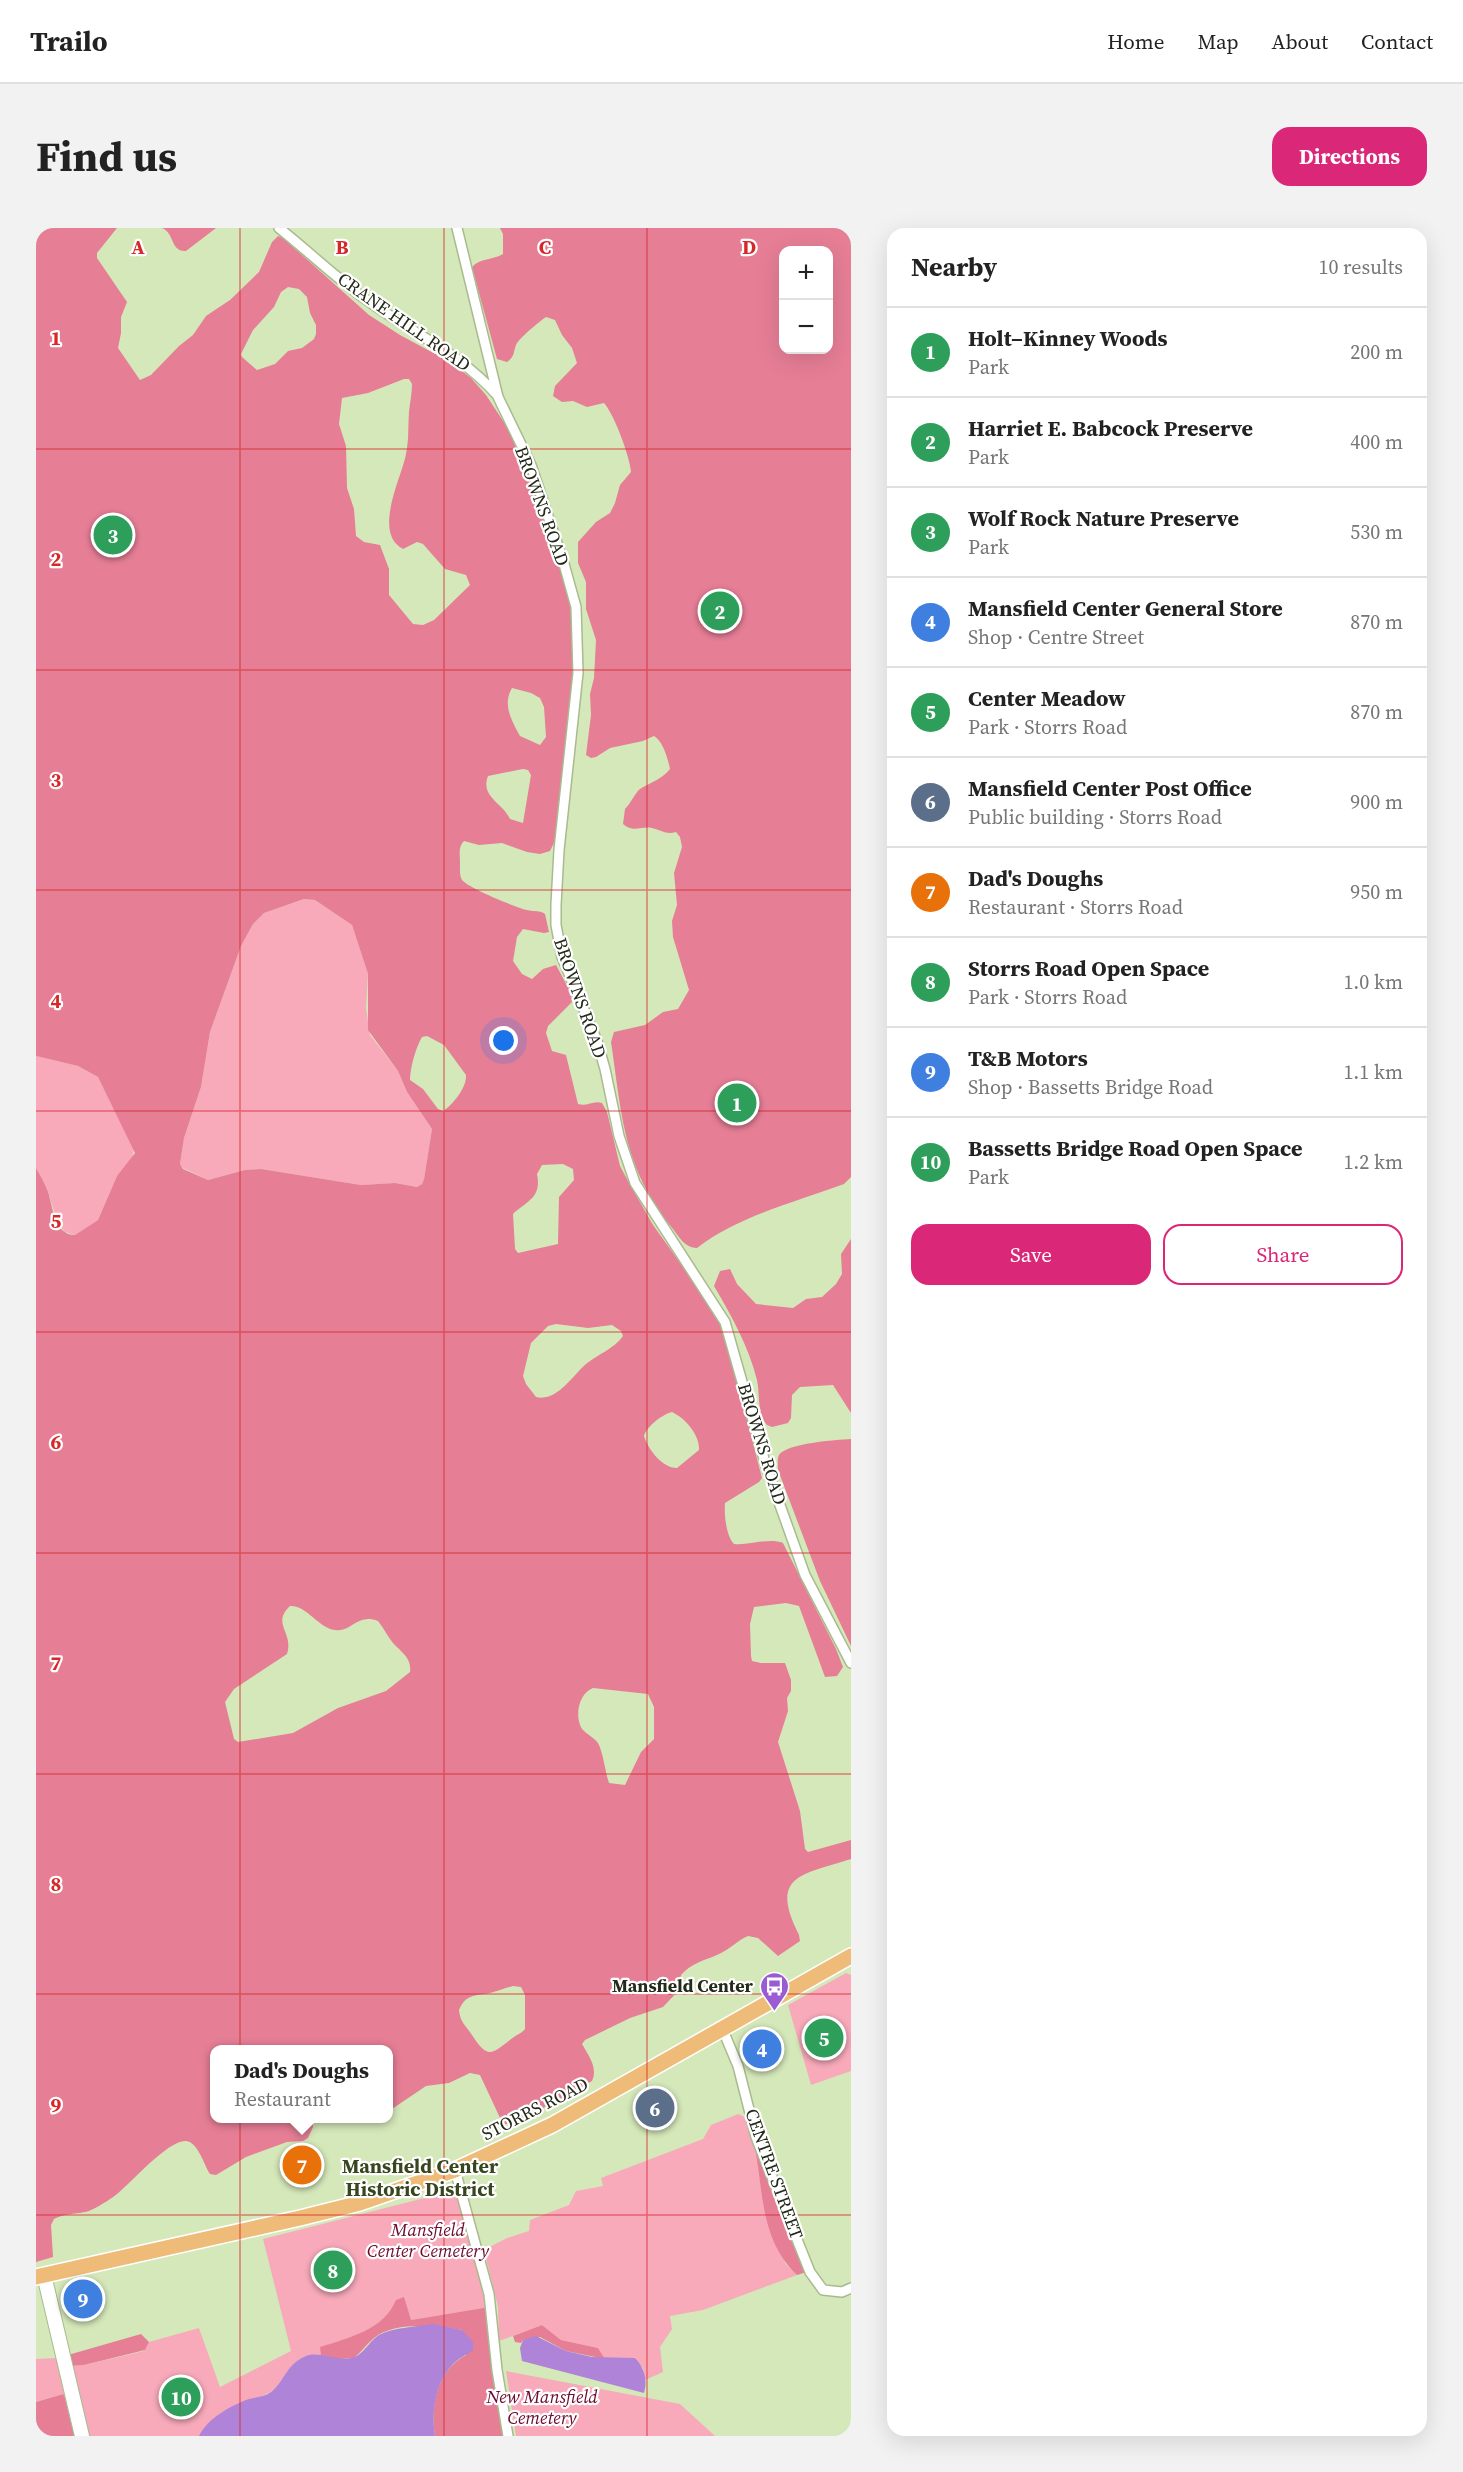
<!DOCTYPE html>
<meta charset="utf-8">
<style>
:root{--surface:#fff;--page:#f2f2f2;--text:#222;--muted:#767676;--line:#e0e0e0;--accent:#db2777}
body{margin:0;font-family:"Source Serif 4",serif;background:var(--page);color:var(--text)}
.controls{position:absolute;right:18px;top:18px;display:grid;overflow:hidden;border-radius:12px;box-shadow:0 6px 24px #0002}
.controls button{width:54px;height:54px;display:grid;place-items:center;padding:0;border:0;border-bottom:2px solid var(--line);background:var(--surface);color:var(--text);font:30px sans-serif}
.you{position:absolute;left:468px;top:813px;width:21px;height:21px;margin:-15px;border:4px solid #fff;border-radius:50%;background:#1a73e8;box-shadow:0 0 0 9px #1a73e833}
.badge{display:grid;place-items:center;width:39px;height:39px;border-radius:50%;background:var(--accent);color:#fff;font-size:20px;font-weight:700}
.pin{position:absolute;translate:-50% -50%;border:3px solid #fff;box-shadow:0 2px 6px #0006}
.popup{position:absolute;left:174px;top:1817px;width:183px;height:78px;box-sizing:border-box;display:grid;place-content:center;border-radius:12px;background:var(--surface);filter:drop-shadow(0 2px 4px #0005);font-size:20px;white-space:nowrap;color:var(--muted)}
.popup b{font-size:22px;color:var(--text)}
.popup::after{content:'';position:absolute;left:50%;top:100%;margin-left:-12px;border:12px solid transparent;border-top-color:var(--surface)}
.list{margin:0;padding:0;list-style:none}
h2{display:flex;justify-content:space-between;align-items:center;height:78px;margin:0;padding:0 24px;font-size:26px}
h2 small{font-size:20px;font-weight:400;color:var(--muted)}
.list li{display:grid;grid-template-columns:39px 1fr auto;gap:18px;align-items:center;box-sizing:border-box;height:90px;padding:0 24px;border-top:2px solid var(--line)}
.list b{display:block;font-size:22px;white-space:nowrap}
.list p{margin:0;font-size:20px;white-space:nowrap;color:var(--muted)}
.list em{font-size:20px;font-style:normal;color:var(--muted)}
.actions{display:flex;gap:12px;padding:18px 24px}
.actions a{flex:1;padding:14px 0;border:2px solid var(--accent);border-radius:18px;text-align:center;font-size:21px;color:var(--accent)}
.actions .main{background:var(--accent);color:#fff}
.map{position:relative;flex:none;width:815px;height:2208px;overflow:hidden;border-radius:18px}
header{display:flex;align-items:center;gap:36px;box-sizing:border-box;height:84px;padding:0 30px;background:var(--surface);border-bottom:2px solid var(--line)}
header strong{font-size:28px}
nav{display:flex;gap:33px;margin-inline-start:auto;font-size:21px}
.intro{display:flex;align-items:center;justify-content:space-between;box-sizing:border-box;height:144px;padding:0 36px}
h1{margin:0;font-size:42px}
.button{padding:15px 27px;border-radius:18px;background:var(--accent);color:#fff;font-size:21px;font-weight:700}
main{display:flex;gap:36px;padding:0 36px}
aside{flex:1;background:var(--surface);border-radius:18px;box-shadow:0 6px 24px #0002}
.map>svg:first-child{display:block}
</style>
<header>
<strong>Trailo</strong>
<nav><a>Home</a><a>Map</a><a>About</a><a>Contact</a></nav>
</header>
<div class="intro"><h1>Find us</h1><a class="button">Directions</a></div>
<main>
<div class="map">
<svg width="815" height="2208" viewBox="0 0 815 2208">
<rect width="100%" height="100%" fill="#d5e8ba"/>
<path fill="#f8aaba" d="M268,671L279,672L316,697L332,746L330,780L334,807L362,843L371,864L396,901L388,951L386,956L381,959L359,955L325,957L225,941L209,942L172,952L147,940L144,936L148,910L165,859L174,804L205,718L217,696L228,685Z
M0,828L42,838L62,849L98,920L96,931L81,948L62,992L39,1007L29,1004L22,996L11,960L0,940Z
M810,1745L815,1747V1843L775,1857L752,1777Z
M702,1886L711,1890L749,2035L761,2047L667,2082L634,2088L636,2101L624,2119L627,2144L609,2152L607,2140L599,2130L569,2131L562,2120L525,2112L506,2097L463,2113L462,2079L448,2022L471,2010L493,2003L494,1992L533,1977L540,1963L567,1958L565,1950L667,1911L675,1897Z
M420,1962L453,2079L375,2092L285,2119V2127C254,2125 254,2147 237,2162C231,2168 203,2176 193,2181L233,2208H50L35,2138L48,2137L108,2123L113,2114L163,2100L184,2159L255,2123L227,2011Z
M20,2130L29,2170L26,2166L0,2174V2131Z
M470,2143L644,2176L679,2208H480Z"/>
<path fill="#e67e96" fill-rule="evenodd" d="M0,0H81L61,25V30L91,74L85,89V105L82,120L104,152L115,147L143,118L157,107L170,88L194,72L223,44L236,14L242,8L247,10L333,87L364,107L414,134L435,150L450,167L471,199L490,240L506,280L534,370L538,434L536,475L530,539L518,615L514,623L504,626L491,624L466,615L443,617L428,613C422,619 424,627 424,635C424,640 423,649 427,653C435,661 479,679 491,682C498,684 504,682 509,686L513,704L508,705L487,701L481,709L477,733L486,746L496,751L507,741L520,737L535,765L536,774L512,798L510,805L516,823L530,827L542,876C551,879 557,872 566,875L571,884L584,938L592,953L617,997L655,1050L688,1103L726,1250L723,1254L689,1275C688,1286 690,1308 698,1316C713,1318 733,1309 747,1315L800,1421L807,1439L801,1448L789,1449L763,1378L750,1375L718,1379L714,1396L715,1428L716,1433L725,1435H749L755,1452V1463L751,1470L752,1483L742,1514L764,1583L769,1621L772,1624L815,1612V1631C767,1647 732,1646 763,1707L764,1713L742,1728L722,1710L712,1708C702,1712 694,1721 683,1726C670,1732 655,1735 645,1747L646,1759L627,1779L594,1790L549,1812L546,1816C553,1828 562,1840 556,1853L480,1895L469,1896L465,1892L444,1847L434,1845L413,1855L390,1858L353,1883V1822H179V1890L276,1891L277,1899L272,1910L267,1913L251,1914L210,1929L180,1947L174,1946C168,1937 162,1914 150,1913C132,1912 96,1954 81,1966C75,1971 56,1983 49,1984C38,1986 28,1986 18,1991L15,1997L17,2029L0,2034V940C4,947 8,954 11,961C17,976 17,1007 39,1007L62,992L81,948L99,925L62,849L42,838L0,828ZM252,59L263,61L271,69L274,85L280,97V106L278,111L266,120L252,123L239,136L221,142L206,129L205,126L217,102L238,79L245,64ZM368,151H373L376,156C376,165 374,174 373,184C372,198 373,212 370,226C366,249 336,305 367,321L381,314L387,316L409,341L430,347L434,357L398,392L387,397L377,396L353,367V341L344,317L328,314L320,308L318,281L311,260L310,218L303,196L306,170L332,165ZM476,460L495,465L504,470L508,479L510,509L504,517L484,508C476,493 466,477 476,460ZM487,541L492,542L495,547L487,595L474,591C467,575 444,569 452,548ZM268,671L279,672L316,697L332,746V802L362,843L371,864L396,901L388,951L386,956L381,959L359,955L325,957L225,941L209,942L172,952L147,941L144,936L148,910L165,859L174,804L205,718L217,696L228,685ZM391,808L408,817L430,847C431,859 417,877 407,883L402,881L387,861L374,852C374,840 380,819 386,809ZM527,936L537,941L538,952L523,969L522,1016L482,1025L479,1021L477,986C491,973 506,970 501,946L506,937ZM520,1096L552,1100L576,1097L585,1103L587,1108C579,1120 561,1127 550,1136C536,1148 521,1174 500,1169L490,1156L487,1148L495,1115L512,1098ZM636,1184C649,1190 664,1207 663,1222L641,1240C626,1240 612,1221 608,1208C611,1198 627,1186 636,1184ZM254,1378C271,1377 282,1400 299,1402C315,1405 321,1385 342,1393C348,1400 351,1408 357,1415C365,1424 376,1430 374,1444L350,1463L302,1480L257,1505L202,1514L198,1511L189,1474L198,1461L251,1426C258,1404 235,1396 254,1378ZM557,1460L612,1466L618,1479V1511L605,1524L589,1557L573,1555C569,1543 568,1529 563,1517C560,1510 551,1507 546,1501C538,1488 543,1465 557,1460ZM477,1758L485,1759L489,1767V1801C486,1805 482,1806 478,1809C457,1824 453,1834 436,1807C430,1798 424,1794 423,1782C430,1766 438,1768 454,1765C462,1763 469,1760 477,1758Z
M126,0H180L150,23C134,24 139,5 126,0Z
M464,0H815V949L808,956C760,974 702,988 661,1020C649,1020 644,1010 637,1001C587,940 586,888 575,814L578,804L609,797L627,784L642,781L653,762L637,709L636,693L641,677L638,645L646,619L644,609L640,604C630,607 625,602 616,600C605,598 597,605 587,596L589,581C595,575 599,565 604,561C615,554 625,552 634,541C632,531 627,513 618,508L607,513L574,520L560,529L555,530L550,527L555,487L554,466L558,450L560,412L550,381V354L542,335V314L560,294L574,285L579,275L584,257L595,244C594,229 578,186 568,175L551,179L537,173L526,174L517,168L519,158L541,135L536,120L526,107L519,92L510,89C503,94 483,110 480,117C477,125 479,128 471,134L461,131L436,39C444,30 457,32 467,26V6ZM748,22H792V122H748Z
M815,1011V1185L797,1157L764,1159L756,1167L755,1190L752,1195L736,1199L731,1197C721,1186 724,1166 721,1152C713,1119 695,1087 678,1058L684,1043L694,1041L701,1056L720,1076L757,1080L770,1071L786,1069L800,1056L806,1046L805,1026Z
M815,1211V1418L784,1353L742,1242C742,1237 741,1231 743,1227C751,1215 800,1212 815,1211Z
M718,1915L771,2044L761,2047C723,2010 728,1963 718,1915Z
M368,2069L375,2092L453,2079L456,2128L467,2208H399C394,2179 401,2142 430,2127L426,2102C401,2098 359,2093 338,2110C331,2116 325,2124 318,2130L301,2131L285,2127L284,2119C312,2110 348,2102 360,2072Z
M506,2097L525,2112L562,2120L569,2131L530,2123L504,2109L487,2112L485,2115L479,2114L477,2108Z
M105,2106L113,2114L109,2122L48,2137L35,2138L32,2127Z
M27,2166L29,2170L38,2208H0V2174Z"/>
<path fill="#ae83d8" d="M397,2096L426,2102L437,2114V2122C430,2127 423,2130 417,2136C399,2155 395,2184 399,2208H163C172,2190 194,2178 213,2171C221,2169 228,2169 235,2164C248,2154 251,2135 270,2128C284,2123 300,2133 315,2130C327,2128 333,2113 343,2107C359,2099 379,2099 397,2096Z
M500,2108L530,2123L556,2129L599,2130C608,2139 612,2152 608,2165L486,2133L484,2120L487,2112Z"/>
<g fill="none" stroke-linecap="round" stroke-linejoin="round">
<defs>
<path id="street" d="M243,0C272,23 299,49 328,70C375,105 422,123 462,168
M421,0L462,169L495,237L528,336L540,379L542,445L523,622L520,677V697L526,729L561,813L569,841L583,908L599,955L689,1094L730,1238L769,1347L815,1435
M686,1800L702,1838L720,1909L774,2044L787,2062L806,2064L815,2060
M419,1942L453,2066L461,2142L472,2208"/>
<path id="secondary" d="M8,2047L46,2208"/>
<path id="primary" d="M0,2049L264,1990L324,1975L419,1942L516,1897L815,1728"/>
</defs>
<use href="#street" stroke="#a8bb8f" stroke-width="12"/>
<use href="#secondary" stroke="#a8bb8f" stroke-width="16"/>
<use href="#primary" stroke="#fff" stroke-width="18"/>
<use href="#street" stroke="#fff" stroke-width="9"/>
<use href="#secondary" stroke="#fff" stroke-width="14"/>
<use href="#primary" stroke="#eebb79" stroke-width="15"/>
</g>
<path fill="none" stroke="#d62828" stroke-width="1.5" stroke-opacity="0.55" d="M204,0V2208M408,0V2208M611,0V2208M0,221H815M0,442H815M0,662H815M0,883H815M0,1104H815M0,1325H815M0,1546H815M0,1766H815M0,1987H815"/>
<defs>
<symbol id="bus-pin" viewBox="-11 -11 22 30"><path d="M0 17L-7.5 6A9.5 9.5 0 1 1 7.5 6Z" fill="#9b5bd2" stroke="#fff"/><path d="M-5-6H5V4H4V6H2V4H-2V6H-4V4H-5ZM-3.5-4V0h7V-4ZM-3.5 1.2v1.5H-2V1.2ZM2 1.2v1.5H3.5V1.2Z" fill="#fff"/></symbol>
</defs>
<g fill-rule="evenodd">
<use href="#bus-pin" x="722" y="1742" width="33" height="45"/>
</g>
<g text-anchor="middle" stroke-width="4.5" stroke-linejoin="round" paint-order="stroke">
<g font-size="18" fill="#232a19" stroke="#fff">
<text transform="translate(368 94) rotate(35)" y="6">CRANE HILL ROAD</text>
<text transform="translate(506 278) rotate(70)" y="6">BROWNS ROAD</text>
<text transform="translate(544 770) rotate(71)" y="6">BROWNS ROAD</text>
<text transform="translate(726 1216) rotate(73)" y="6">BROWNS ROAD</text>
<text transform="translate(499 1881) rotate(-27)" y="6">STORRS ROAD</text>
<text transform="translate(738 1946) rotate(70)" y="6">CENTRE STREET</text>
</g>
<g font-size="18" font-weight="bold" fill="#232a19" stroke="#fff" text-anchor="end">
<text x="717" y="1764">Mansfield Center</text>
</g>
<g font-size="18" font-style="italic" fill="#6b0c2f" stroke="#fff">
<text x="392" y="2008">Mansfield<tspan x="392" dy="21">Center Cemetery</tspan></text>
<text x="506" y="2175">New Mansfield<tspan x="506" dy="21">Cemetery</tspan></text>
</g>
<g font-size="20" font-weight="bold" fill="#37461e" stroke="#fff">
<text x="384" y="1945">Mansfield Center<tspan x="384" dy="23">Historic District</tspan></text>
</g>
</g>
<g font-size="20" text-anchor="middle" font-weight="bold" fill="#d62828" stroke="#fff" stroke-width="4.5" stroke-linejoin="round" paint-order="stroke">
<text x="102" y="26">A</text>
<text x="306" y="26">B</text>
<text x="509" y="26">C</text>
<text x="713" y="26">D</text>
<text x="20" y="117">1</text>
<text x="20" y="338">2</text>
<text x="20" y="559">3</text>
<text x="20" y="780">4</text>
<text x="20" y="1000">5</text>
<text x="20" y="1221">6</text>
<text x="20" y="1442">7</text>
<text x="20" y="1663">8</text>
<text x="20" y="1884">9</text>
</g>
</svg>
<div class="controls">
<button>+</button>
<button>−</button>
</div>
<div class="you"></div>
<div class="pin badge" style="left:701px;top:875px;background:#2e9e5b">1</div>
<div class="pin badge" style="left:684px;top:383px;background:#2e9e5b">2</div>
<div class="pin badge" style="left:77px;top:307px;background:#2e9e5b">3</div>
<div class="pin badge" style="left:726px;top:1821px;background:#3f7fe0">4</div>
<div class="pin badge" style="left:788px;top:1810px;background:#2e9e5b">5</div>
<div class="pin badge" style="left:619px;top:1880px;background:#5c6f8a">6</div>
<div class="pin badge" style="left:266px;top:1937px;background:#e8710a">7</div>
<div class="popup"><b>Dad's Doughs</b>Restaurant</div>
<div class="pin badge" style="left:297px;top:2042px;background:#2e9e5b">8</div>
<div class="pin badge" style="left:47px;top:2071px;background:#3f7fe0">9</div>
<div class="pin badge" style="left:145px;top:2169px;background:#2e9e5b">10</div>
</div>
<aside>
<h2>Nearby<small>10 results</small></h2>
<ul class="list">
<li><span class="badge" style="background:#2e9e5b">1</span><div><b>Holt–Kinney Woods</b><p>Park</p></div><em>200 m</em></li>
<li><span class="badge" style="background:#2e9e5b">2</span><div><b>Harriet E. Babcock Preserve</b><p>Park</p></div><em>400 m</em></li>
<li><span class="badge" style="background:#2e9e5b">3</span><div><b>Wolf Rock Nature Preserve</b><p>Park</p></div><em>530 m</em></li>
<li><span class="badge" style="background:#3f7fe0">4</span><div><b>Mansfield Center General Store</b><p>Shop · Centre Street</p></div><em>870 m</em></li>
<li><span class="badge" style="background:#2e9e5b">5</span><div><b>Center Meadow</b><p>Park · Storrs Road</p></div><em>870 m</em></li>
<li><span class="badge" style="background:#5c6f8a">6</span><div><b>Mansfield Center Post Office</b><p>Public building · Storrs Road</p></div><em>900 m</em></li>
<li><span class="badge" style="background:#e8710a">7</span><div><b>Dad's Doughs</b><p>Restaurant · Storrs Road</p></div><em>950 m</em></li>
<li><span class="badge" style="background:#2e9e5b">8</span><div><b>Storrs Road Open Space</b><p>Park · Storrs Road</p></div><em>1.0 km</em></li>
<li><span class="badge" style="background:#3f7fe0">9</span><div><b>T&amp;B Motors</b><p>Shop · Bassetts Bridge Road</p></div><em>1.1 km</em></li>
<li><span class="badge" style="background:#2e9e5b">10</span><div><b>Bassetts Bridge Road Open Space</b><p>Park</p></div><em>1.2 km</em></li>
</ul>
<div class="actions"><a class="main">Save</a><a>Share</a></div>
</aside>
</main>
